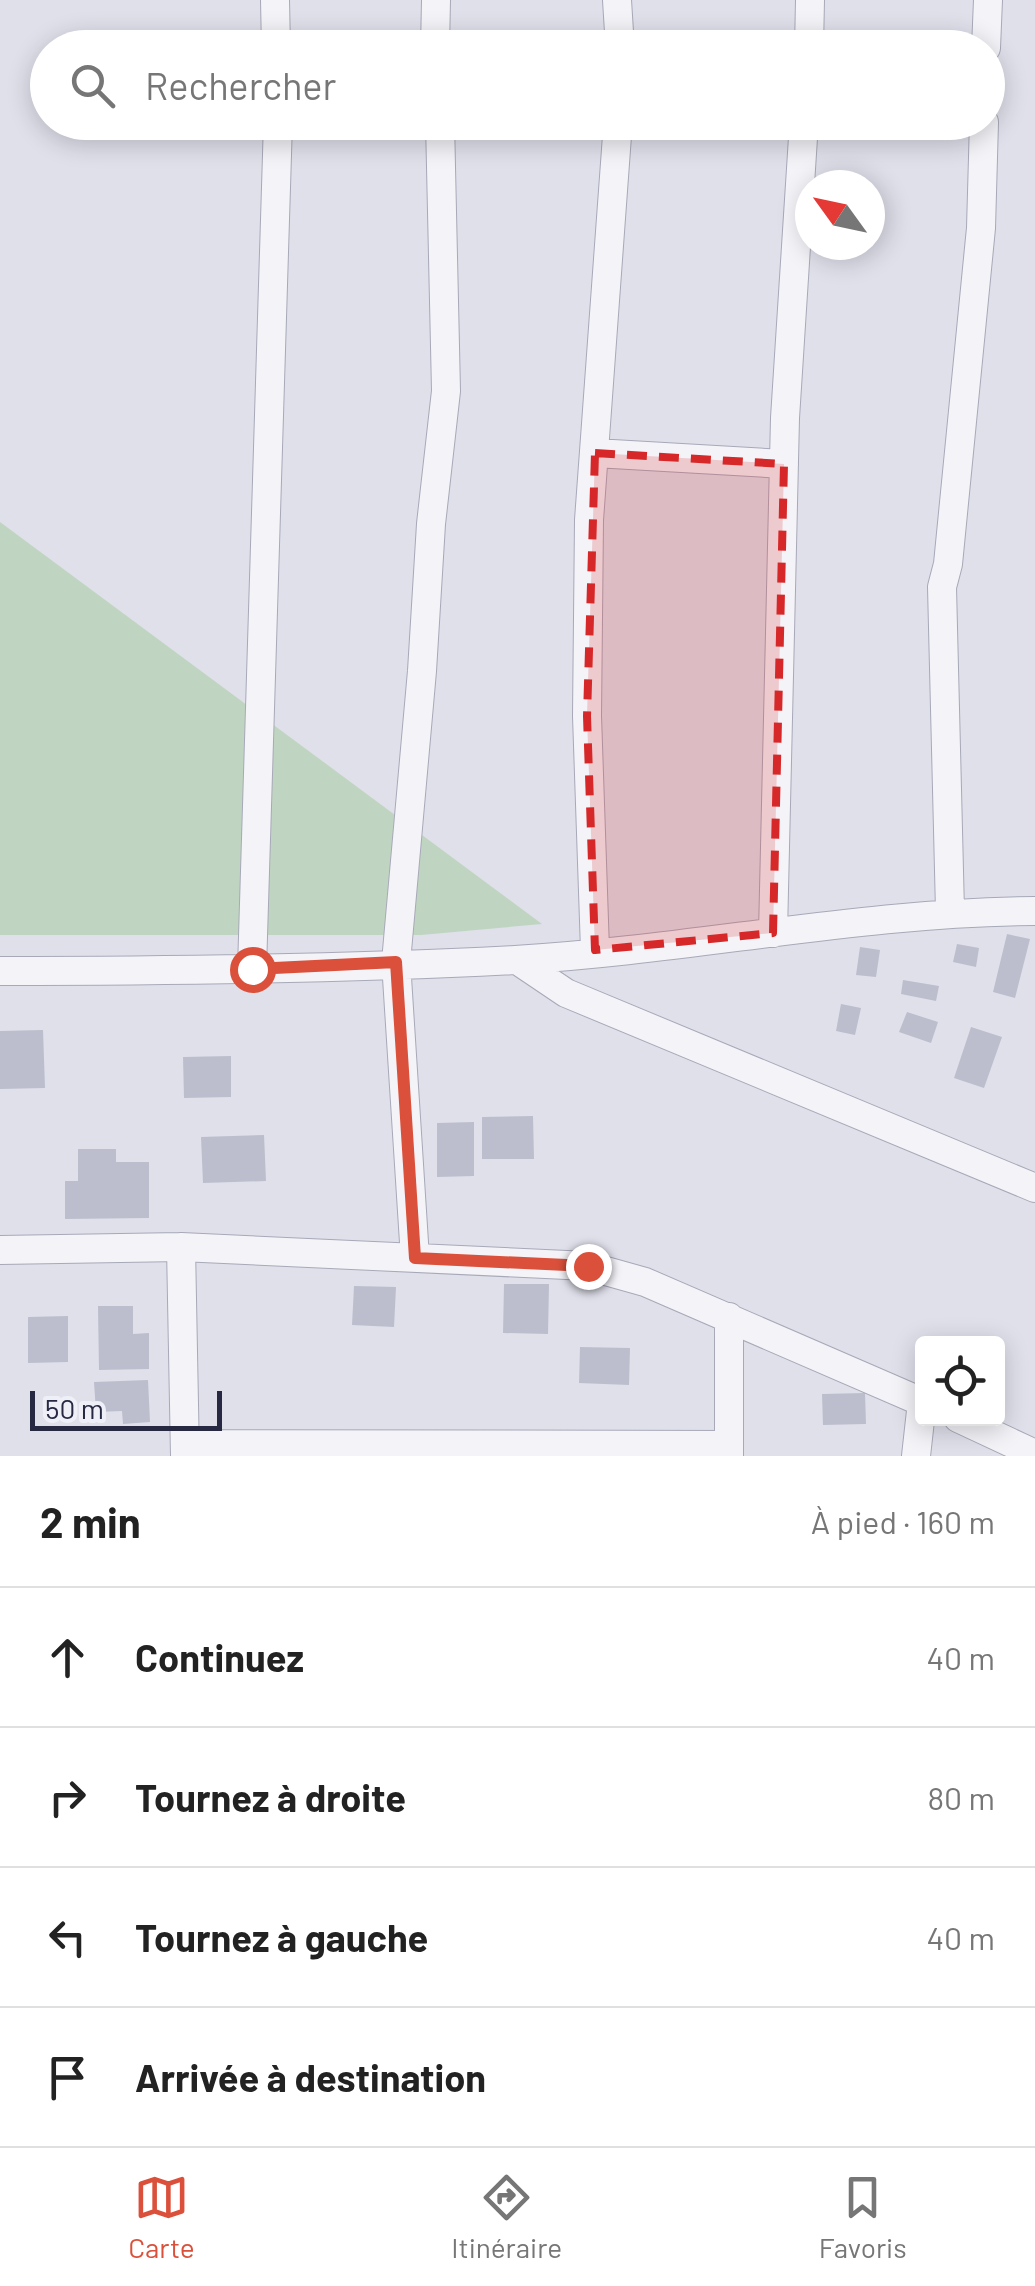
<!DOCTYPE html>
<html lang="fr">
<meta charset="utf-8">
<style>
:root{--surface:#fff;--page:#f6f6f6;--text:#222;--muted:#767676;--line:#e0e0e0;--accent:#da503a}
body{margin:0;font-family:Barlow,sans-serif;background:var(--page);color:var(--text)}
.controls{position:absolute;right:30px;bottom:30px;display:grid;overflow:hidden;border-radius:10px;box-shadow:0 5px 25px #0003}
.controls button{width:90px;height:90px;display:grid;place-items:center;padding:0;border:0;border-bottom:2px solid var(--line);background:var(--surface);color:var(--text);font:50px sans-serif}
.compass{position:absolute;left:795px;top:170px;width:90px;height:90px;border-radius:50%;background:var(--surface);box-shadow:0 5px 25px #0003;rotate:303deg}
.scale{position:absolute;left:30px;bottom:25px;width:192px;box-sizing:border-box;padding-left:10px;border:5px solid #272943;border-top:0;font-size:28px;line-height:35px;white-space:nowrap;color:#272943;-webkit-text-stroke:8px #eff0f7;paint-order:stroke}
.stop{position:absolute;width:30px;height:30px;margin:-22px;border:8px solid #da503a;border-radius:50%;background:#fff}
.stop.end{background:#da503a;border-color:#fff;box-shadow:0 2px 10px #0008}
.list{margin:0;padding:0;list-style:none}
h2{display:flex;justify-content:space-between;align-items:center;height:130px;margin:0;padding:0 40px;font-size:42px}
h2 small{font-size:32px;font-weight:400;color:var(--muted)}
.list li{display:grid;grid-template-columns:65px 1fr auto;gap:30px;align-items:center;box-sizing:border-box;height:140px;padding:0 40px;border-top:2px solid var(--line)}
.list b{display:block;font-size:38px;white-space:nowrap}
.list em{font-size:32px;font-style:normal;color:var(--muted)}
.icon{flex:none;width:55px;height:55px;fill:none;stroke:currentColor;stroke-width:2;stroke-linecap:round;stroke-linejoin:round}
.map{position:relative;flex:none;width:1035px;height:1456px;overflow:hidden}
.search{position:absolute;background:var(--surface);box-shadow:0 5px 25px #0003;left:30px;right:30px;top:30px;height:110px;display:flex;align-items:center;gap:25px;box-sizing:border-box;padding:0 35px;border-radius:55px;color:var(--muted);font-size:38px}
.sheet{height:690px;background:var(--surface)}
nav{display:flex;justify-content:space-around;align-items:center;box-sizing:border-box;height:140px;border-top:2px solid var(--line);background:var(--surface);font-size:28px;color:var(--muted)}
nav a{display:grid;justify-items:center;gap:5px}
nav .on{color:var(--accent)}
.map>svg:first-child{display:block}
</style>
<div class="map">
<svg width="1035" height="1456" viewBox="0 0 1035 1456">
<rect width="100%" height="100%" fill="#dfe0ea"/>
<path fill="#c0d5c1" d="M0,522L542,924L421,935H0Z"/>
<path fill="#bcbecd" d="M1007,934L1030,939L1015,998L993,992Z
M957,944L979,948L976,967L953,962Z
M860,947L880,950L876,977L856,975Z
M903,980L939,986L936,1001L901,994Z
M841,1004L861,1008L855,1035L836,1031Z
M907,1012L938,1022L931,1043L899,1032Z
M971,1027L1002,1037L984,1088L954,1078Z
M43,1030L45,1088L0,1089V1031Z
M231,1056V1097L184,1098L183,1057Z
M533,1116L534,1159H482V1117Z
M474,1122V1176L437,1177V1123Z
M264,1135L266,1181L203,1183L201,1137Z
M78,1149H116V1162H149V1218L65,1219V1181H78Z
M504,1284H549L548,1334L503,1333Z
M354,1286L396,1287L394,1327L352,1325Z
M98,1306H133V1334L149,1333V1369L99,1370Z
M68,1316V1362L28,1363V1317Z
M580,1347L630,1348L629,1385L579,1383Z
M148,1380L150,1422L123,1424L122,1411L96,1412L94,1382Z
M865,1393L866,1424L823,1425L822,1394Z"/>
<g fill="none" stroke-linecap="round" stroke-linejoin="round">
<defs>
<path id="minor" d="M275,0L276,48
M617,0L620,48
M435,48L436,0
M809,48L810,0
M986,48L988,0
M595,453L784,464
M950,911L942,587L948,564L981,228L984,122
M773,933L785,418L804,122
M595,950L587,716L589,520L618,122
M517,960L566,993L1035,1188
M252,969L278,122
M0,971C171,971 344,969 515,960C689,950 861,912 1035,911
M181,1247L185,1456
M0,1250L181,1247L588,1266L645,1282L922,1402
M415,1258L396,962L422,671L431,524L446,391L440,122
M958,1418L1035,1454
M185,1444L728,1445
M729,1456V1317
M916,1456L922,1402"/>
</defs>
<use href="#minor" stroke="#a8a9b8" stroke-width="30"/>
<use href="#minor" stroke="#f3f3f8" stroke-width="28"/>
</g>
<g fill="none" stroke-linecap="round" stroke-linejoin="round">
<path stroke="#da503a" stroke-width="12" d="M252,969L396,962L415,1258L588,1266"/>
</g>
<path fill="#d62828" fill-opacity="0.2" stroke="#d62828" stroke-width="8" stroke-dasharray="20 12" stroke-linejoin="round" d="M595,453L784,464L773,933L595,950L587,716Z"/>
</svg>
<div class="controls">
<button><svg class="icon" aria-label="locate" viewBox="0 0 24 24"><circle cx="12" cy="12" r="6"/><path d="M12 2v4M12 18v4M2 12h4M18 12h4"/></svg></button>
</div>
<svg class="compass" viewBox="-18 -18 36 36"><path d="M0-13l5 13h-10z" fill="#e53935"/><path d="M0 13l5-13h-10z" fill="#767676"/></svg>
<div class="scale">50 m</div>
<div class="stop" style="left:252px;top:969px"></div>
<div class="stop end" style="left:588px;top:1266px"></div>
<div class="search"><svg class="icon" aria-label="search" viewBox="0 0 24 24"><circle cx="10" cy="10" r="6"/><path d="M15 15l6 6"/></svg>Rechercher</div>
</div>
<section class="sheet">
<h2>2 min<small>À pied · 160 m</small></h2>
<ul class="list">
<li><svg class="icon" aria-label="ahead" viewBox="0 0 24 24"><path d="M12 20V5M6 11l6-6 6 6"/></svg><div><b>Continuez</b></div><em>40 m</em></li>
<li><svg class="icon" aria-label="right" viewBox="0 0 24 24"><path d="M7 20v-9h11M14 6l5 5-5 5"/></svg><div><b>Tournez à droite</b></div><em>80 m</em></li>
<li><svg class="icon" aria-label="left" viewBox="0 0 24 24"><path d="M17 20v-9H6M10 6l-5 5 5 5"/></svg><div><b>Tournez à gauche</b></div><em>40 m</em></li>
<li><svg class="icon" aria-label="arrive" viewBox="0 0 24 24"><path d="M6 21V4h12l-3 4 3 4H6"/></svg><div><b>Arrivée à destination</b></div></li>
</ul>
</section>
<nav>
<a class="on"><svg class="icon" aria-label="map" viewBox="0 0 24 24"><path d="M3 6l6-2 6 2 6-2v14l-6 2-6-2-6 2zM9 4v14M15 6v14"/></svg>Carte</a>
<a><svg class="icon" aria-label="directions" viewBox="0 0 24 24"><path d="M12 3l9 9-9 9-9-9zM9 14v-3h6M13 9l2 2-2 2"/></svg>Itinéraire</a>
<a><svg class="icon" aria-label="saved" viewBox="0 0 24 24"><path d="M7 4h10v16l-5-4-5 4z"/></svg>Favoris</a>
</nav>
